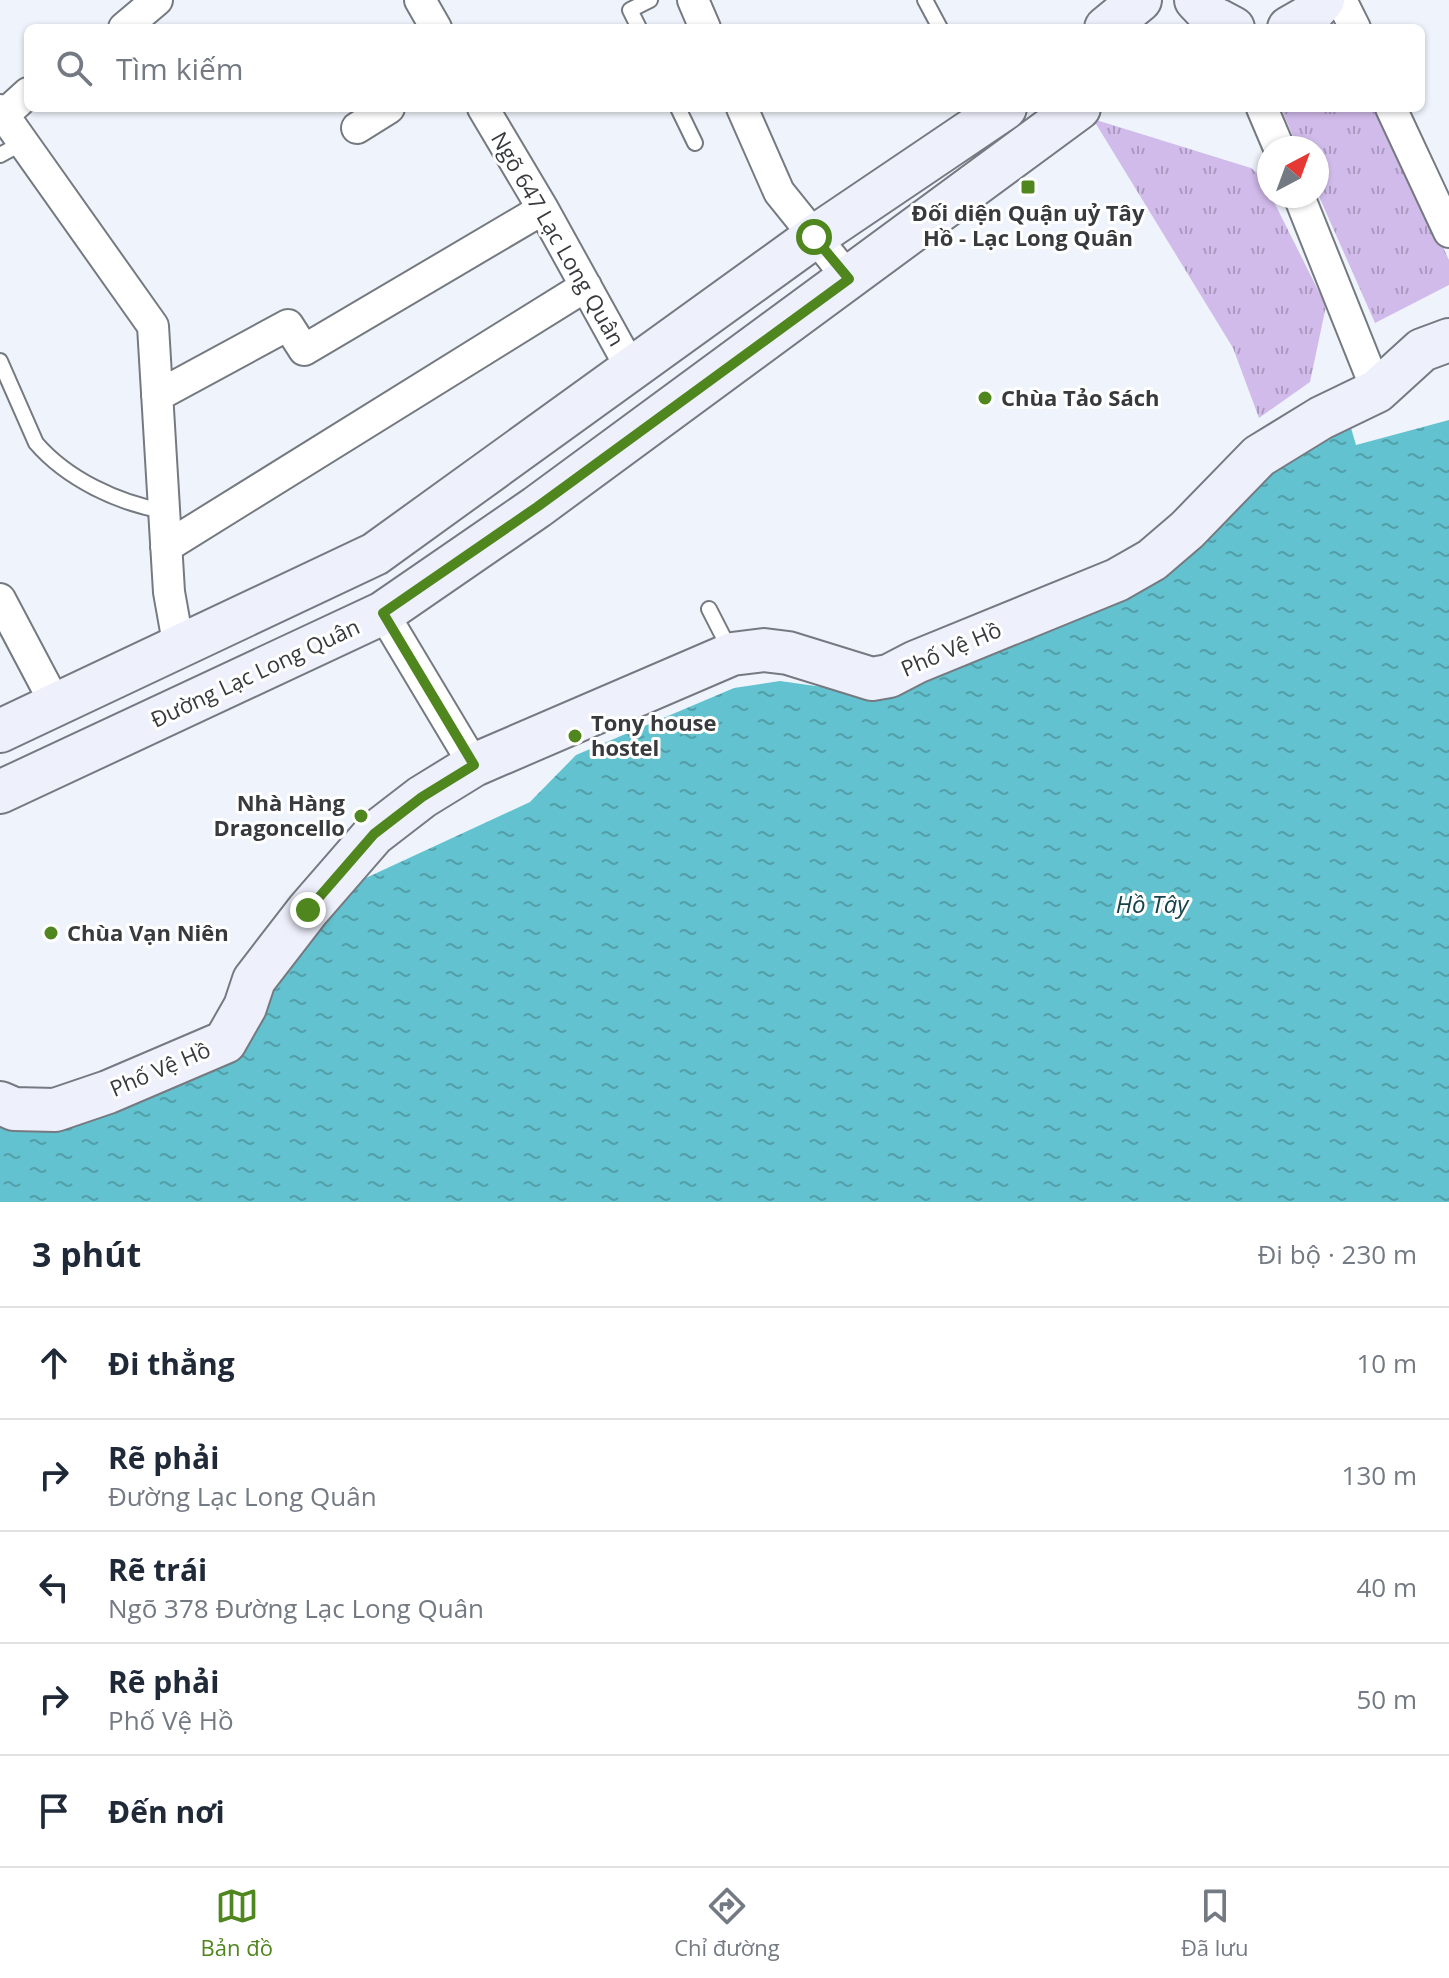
<!DOCTYPE html>
<html lang="vi">
<meta charset="utf-8">
<style>
:root{--surface:#fff;--page:#f2f2f3;--text:#1f2937;--muted:#747a83;--line:#e0e1e3;--accent:#4f861e}
body{margin:0;font-family:"Open Sans",sans-serif;background:var(--page);color:var(--text)}
.compass{position:absolute;left:1257px;top:136px;width:72px;height:72px;border-radius:50%;background:var(--surface);box-shadow:0 2px 6px #0004;rotate:41deg}
.stop{position:absolute;width:24px;height:24px;margin:-18px;border:6px solid #4f861e;border-radius:50%;background:#fff}
.stop.end{background:#4f861e;border-color:#fff;box-shadow:0 2px 8px #0008}
.list{margin:0;padding:0;list-style:none}
h2{display:flex;justify-content:space-between;align-items:center;height:104px;margin:0;padding:0 32px;font-size:34px}
h2 small{font-size:26px;font-weight:400;color:var(--muted)}
.list li{display:grid;grid-template-columns:52px 1fr auto;gap:24px;align-items:center;box-sizing:border-box;height:112px;padding:0 32px;border-top:2px solid var(--line)}
.list b{display:block;font-size:30px;white-space:nowrap}
.list p{margin:0;font-size:26px;white-space:nowrap;color:var(--muted)}
.list em{font-size:26px;font-style:normal;color:var(--muted)}
.icon{flex:none;width:44px;height:44px;fill:none;stroke:currentColor;stroke-width:2;stroke-linecap:round;stroke-linejoin:round}
.map{position:relative;flex:none;width:1449px;height:1202px;overflow:hidden}
.search{position:absolute;background:var(--surface);box-shadow:0 2px 6px #0004;left:24px;right:24px;top:24px;height:88px;display:flex;align-items:center;gap:20px;box-sizing:border-box;padding:0 28px;border-radius:12px;color:var(--muted);font-size:30px}
.sheet{height:664px;background:var(--surface)}
nav{display:flex;justify-content:space-around;align-items:center;box-sizing:border-box;height:112px;border-top:2px solid var(--line);background:var(--surface);font-size:22px;color:var(--muted)}
nav a{display:grid;justify-items:center;gap:4px}
nav .on{color:var(--accent)}
.map>svg:first-child{display:block}
</style>
<div class="map">
<svg width="1449" height="1202" viewBox="0 0 1449 1202">
<defs>
<pattern id="grass-tufts" width="24" height="20" patternUnits="userSpaceOnUse" patternTransform="scale(2)"><rect width="24" height="20" fill="#d1bbeb"/><path d="M3 7l-1-3M5 7V3M7 7l1-3M15 17l-1-3M17 17v-4M19 17l1-3" fill="none" stroke="#ab99c0"/></pattern>
<pattern id="water-ripples" width="26" height="14" patternUnits="userSpaceOnUse" patternTransform="scale(2)"><rect width="26" height="14" fill="#62c2cf"/><path d="M2 4q2-2 4 0t4 0M15 11q2-2 4 0t4 0" fill="none" stroke="#529fa9"/></pattern>
</defs>
<rect width="100%" height="100%" fill="#eff4fc"/>
<path fill="url(#grass-tufts)" d="M1281,108H1377L1449,260V285L1375,323L1317,192V148H1298Z
M1093,119L1251,168L1263,178L1269,196H1271L1326,306L1310,382L1259,418L1233,348Z"/>
<path fill="url(#water-ripples)" d="M1449,420V1202H0V1124L16,1131L41,1132L230,1048L342,889L530,802L576,755L734,688L780,681L851,691L1156,580L1185,560L1263,472L1319,441L1351,428L1356,445Z"/>
<g fill="none" stroke-linecap="round" stroke-linejoin="round">
<defs>
<path id="lane" d="M925,0L940,28
M639,28L630,10L650,0
M678,108L695,143
M0,155L24,142
M0,361L36,443C67,479 118,503 164,511
M709,609L730,650"/>
<path id="street" d="M420,0L436,28
M693,0L705,28
M1341,0L1355,28
M124,28L157,0
M483,108L543,209L632,370
M742,108L779,192L849,279
M1262,108L1279,148
M1391,108L1449,232
M0,110L153,326L169,592L179,648
M5,114L28,93
M357,128L389,108
M1299,196L1377,391
M157,396L288,325L304,350L543,209
M166,547L586,286
M0,599L56,705
M383,613L474,765"/>
<path id="secondary" d="M1196,0L1212,17L1233,28
M1106,28L1140,0
M1289,28L1308,17L1323,0
M0,731L375,554L814,237L1005,108
M0,792L383,613L537,507L1079,108
M0,1103L14,1109L55,1110L108,1092L225,1042L245,1007L254,980L308,910L374,834L422,797L474,765L732,654L764,650L788,653L872,679L889,676L916,662L1117,580L1152,560L1187,530L1259,456L1321,418L1377,391L1422,350L1449,340"/>
</defs>
<use href="#lane" stroke="#757a81" stroke-width="18"/>
<use href="#street" stroke="#757a81" stroke-width="34"/>
<use href="#secondary" stroke="#757a81" stroke-width="46"/>
<use href="#lane" stroke="#fff" stroke-width="14"/>
<use href="#street" stroke="#fff" stroke-width="30"/>
<use href="#secondary" stroke="#eef0fc" stroke-width="42"/>
</g>
<g fill="none" stroke-linecap="round" stroke-linejoin="round">
<path stroke="#4f861e" stroke-width="10" d="M308,910L374,834L422,797L474,765L383,613L537,507L849,279L814,237"/>
</g>
<g fill="#4f861e" stroke="#fff" stroke-width="3">
<rect x="1020" y="179" width="16" height="16" rx="4"/>
<circle cx="985" cy="398" r="8"/>
<circle cx="575" cy="736" r="8"/>
<circle cx="361" cy="816" r="8"/>
<circle cx="51" cy="933" r="8"/>
</g>
<g text-anchor="middle" stroke-width="6" stroke-linejoin="round" paint-order="stroke">
<g font-size="22" font-weight="bold" fill="#383a3d" stroke="#fff" text-anchor="start">
<text x="1028" y="221" text-anchor="middle">Đối diện Quận uỷ Tây<tspan x="1028" dy="25">Hồ - Lạc Long Quân</tspan></text>
<text x="1001" y="406">Chùa Tảo Sách</text>
<text x="591" y="731">Tony house<tspan x="591" dy="25">hostel</tspan></text>
<text x="345" y="811" text-anchor="end">Nhà Hàng<tspan x="345" dy="25">Dragoncello</tspan></text>
<text x="67" y="941">Chùa Vạn Niên</text>
</g>
<g font-size="22" fill="#383a3d" stroke="#fff">
<text transform="translate(558 239) rotate(60)" y="8">Ngõ 647 Lạc Long Quân</text>
<text transform="translate(951 649) rotate(-23)" y="8">Phố Vệ Hồ</text>
<text transform="translate(255 673) rotate(-25)" y="8">Đường Lạc Long Quân</text>
<text transform="translate(160 1069) rotate(-23)" y="8">Phố Vệ Hồ</text>
</g>
<g font-size="24" font-style="italic" fill="#17444a" stroke="#fff">
<text x="1152" y="913">Hồ Tây</text>
</g>
</g>
</svg>
<svg class="compass" viewBox="-18 -18 36 36"><path d="M0-13l5 13h-10z" fill="#e53935"/><path d="M0 13l5-13h-10z" fill="#747a83"/></svg>
<div class="stop" style="left:814px;top:237px"></div>
<div class="stop end" style="left:308px;top:910px"></div>
<div class="search"><svg class="icon" aria-label="search" viewBox="0 0 24 24"><circle cx="10" cy="10" r="6"/><path d="M15 15l6 6"/></svg>Tìm kiếm</div>
</div>
<section class="sheet">
<h2>3 phút<small>Đi bộ · 230 m</small></h2>
<ul class="list">
<li><svg class="icon" aria-label="ahead" viewBox="0 0 24 24"><path d="M12 20V5M6 11l6-6 6 6"/></svg><div><b>Đi thẳng</b></div><em>10 m</em></li>
<li><svg class="icon" aria-label="right" viewBox="0 0 24 24"><path d="M7 20v-9h11M14 6l5 5-5 5"/></svg><div><b>Rẽ phải</b><p>Đường Lạc Long Quân</p></div><em>130 m</em></li>
<li><svg class="icon" aria-label="left" viewBox="0 0 24 24"><path d="M17 20v-9H6M10 6l-5 5 5 5"/></svg><div><b>Rẽ trái</b><p>Ngõ 378 Đường Lạc Long Quân</p></div><em>40 m</em></li>
<li><svg class="icon" aria-label="right" viewBox="0 0 24 24"><path d="M7 20v-9h11M14 6l5 5-5 5"/></svg><div><b>Rẽ phải</b><p>Phố Vệ Hồ</p></div><em>50 m</em></li>
<li><svg class="icon" aria-label="arrive" viewBox="0 0 24 24"><path d="M6 21V4h12l-3 4 3 4H6"/></svg><div><b>Đến nơi</b></div></li>
</ul>
</section>
<nav>
<a class="on"><svg class="icon" aria-label="map" viewBox="0 0 24 24"><path d="M3 6l6-2 6 2 6-2v14l-6 2-6-2-6 2zM9 4v14M15 6v14"/></svg>Bản đồ</a>
<a><svg class="icon" aria-label="directions" viewBox="0 0 24 24"><path d="M12 3l9 9-9 9-9-9zM9 14v-3h6M13 9l2 2-2 2"/></svg>Chỉ đường</a>
<a><svg class="icon" aria-label="saved" viewBox="0 0 24 24"><path d="M7 4h10v16l-5-4-5 4z"/></svg>Đã lưu</a>
</nav>
